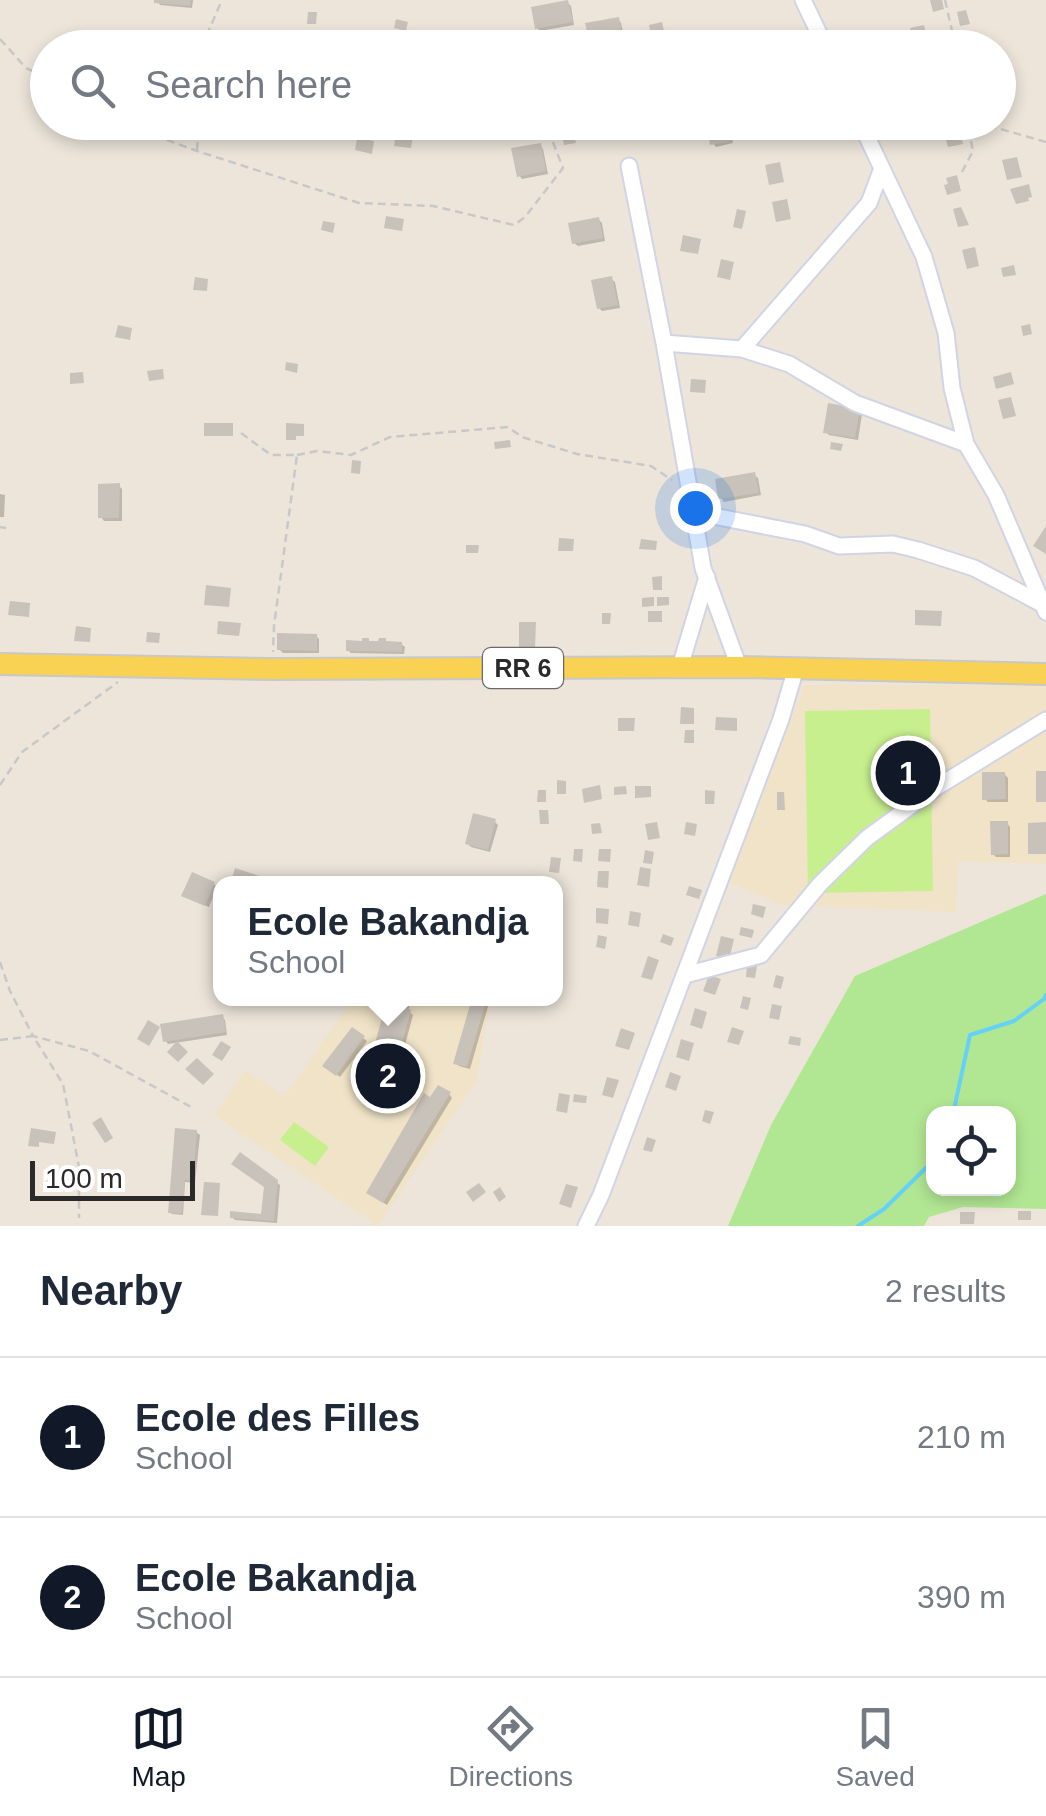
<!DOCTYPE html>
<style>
:root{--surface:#fff;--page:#f6f6f7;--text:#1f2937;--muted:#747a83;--line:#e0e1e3;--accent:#111827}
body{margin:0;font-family:Helvetica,sans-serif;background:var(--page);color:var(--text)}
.controls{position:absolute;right:30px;bottom:30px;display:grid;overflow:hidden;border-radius:20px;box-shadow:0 5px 15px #0003}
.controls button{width:90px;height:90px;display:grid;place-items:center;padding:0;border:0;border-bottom:2px solid var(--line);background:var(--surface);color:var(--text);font:50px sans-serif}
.scale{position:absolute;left:30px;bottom:25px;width:165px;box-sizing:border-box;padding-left:10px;border:5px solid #2a2a2a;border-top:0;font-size:28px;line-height:35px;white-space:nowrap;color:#2a2a2a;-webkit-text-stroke:8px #fff;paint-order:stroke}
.you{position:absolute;left:695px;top:508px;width:35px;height:35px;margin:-25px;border:8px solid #fff;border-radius:50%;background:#1a73e8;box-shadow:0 0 0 15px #1a73e833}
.badge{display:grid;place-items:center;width:65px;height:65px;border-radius:50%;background:var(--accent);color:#fff;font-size:32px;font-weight:700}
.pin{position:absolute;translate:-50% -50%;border:5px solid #fff;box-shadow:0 2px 10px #0006}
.popup{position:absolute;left:213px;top:876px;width:350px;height:130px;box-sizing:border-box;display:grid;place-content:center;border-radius:20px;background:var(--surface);filter:drop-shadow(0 2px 8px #0005);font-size:32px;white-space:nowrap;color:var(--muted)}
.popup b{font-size:38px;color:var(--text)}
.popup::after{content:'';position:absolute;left:50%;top:100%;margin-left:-20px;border:20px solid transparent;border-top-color:var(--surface)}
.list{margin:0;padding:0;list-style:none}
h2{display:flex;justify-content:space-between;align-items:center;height:130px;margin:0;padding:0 40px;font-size:42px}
h2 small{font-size:32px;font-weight:400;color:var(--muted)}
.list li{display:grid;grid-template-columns:65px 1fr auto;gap:30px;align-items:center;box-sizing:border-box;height:160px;padding:0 40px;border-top:2px solid var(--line)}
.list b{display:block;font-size:38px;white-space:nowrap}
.list p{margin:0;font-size:32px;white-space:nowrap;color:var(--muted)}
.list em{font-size:32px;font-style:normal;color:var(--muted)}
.icon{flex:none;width:55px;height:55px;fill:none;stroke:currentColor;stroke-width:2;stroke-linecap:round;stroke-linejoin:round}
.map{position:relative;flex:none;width:1046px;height:1226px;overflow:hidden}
.search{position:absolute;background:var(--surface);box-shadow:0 5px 15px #0003;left:30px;right:30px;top:30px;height:110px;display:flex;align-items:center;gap:25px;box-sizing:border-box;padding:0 35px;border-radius:55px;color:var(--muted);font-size:38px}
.sheet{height:450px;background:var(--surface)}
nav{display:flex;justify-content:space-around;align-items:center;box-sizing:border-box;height:140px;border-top:2px solid var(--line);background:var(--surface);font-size:28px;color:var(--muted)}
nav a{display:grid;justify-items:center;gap:5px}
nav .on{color:var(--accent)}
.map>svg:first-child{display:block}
</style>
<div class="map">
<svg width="1046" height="1226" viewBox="0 0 1046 1226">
<rect width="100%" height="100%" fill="#ede5da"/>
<path fill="#f0e3c8" d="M805,685H1046V864L958,861L956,912L781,905L727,881Z
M352,999H491L476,1082L378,1226L214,1115L245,1070L285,1096Z"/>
<path fill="#b1e793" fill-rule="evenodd" d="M1046,894V1209L963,1207L929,1217L924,1226H728L771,1125L855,976ZM934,1114H1008V1188H934Z"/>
<path fill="#c7ef8e" d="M930,709L933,891L808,893L805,711Z
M294,1122L329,1147L315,1166L280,1140Z"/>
<path fill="#0003" d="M157,0H193L192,8L160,5Z
M568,3L571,6L574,25L540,31L537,28Z
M618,19L621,23L624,37L595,43L591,39Z
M507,122H529L531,134L512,137L509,134Z
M709,122H729L733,143L716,147L713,143Z
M540,145L543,149L548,174L522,179L519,175Z
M599,220L602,223L605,241L578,246L574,243Z
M611,279L615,282L620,308L602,311L599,308Z
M859,411L862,414L858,440L829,435L826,432Z
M754,475L758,478L761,495L724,502L721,498Z
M119,486L122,489V521H104L101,517Z
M0,494L5,495L4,517H0Z
M316,636L319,639V653H283L279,649Z
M371,643L401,644L405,647L404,654L351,653L348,650Z
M1004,774L1008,778V802H988L985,799Z
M495,822L498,825L490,852L471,847L468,844Z
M1007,823L1010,827V857H996L993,854Z
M214,884L217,887L209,907L188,898Z
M396,998H411L408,1011L413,1015L401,1060L379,1054L376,1050L400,1009Z
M486,1000L489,1003L470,1069L459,1066L456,1063Z
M222,1017L225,1020L227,1035L168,1044L165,1040Z
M352,1030L367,1041L340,1077L329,1069Z
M449,1094L452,1098L387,1205L373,1196L431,1100Z
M196,1132L200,1135L195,1183L185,1182L183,1215L172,1214L170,1212Z
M276,1182L280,1185L277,1223L235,1220L232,1217L264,1216L266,1187Z"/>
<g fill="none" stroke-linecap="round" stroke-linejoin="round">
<path stroke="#66d1f6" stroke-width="4" d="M953,1114L970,1035L1014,1021L1044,999L1046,995
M858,1226L884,1209L934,1160"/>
</g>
<path fill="#c8c2ba" d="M154,0H191L190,6L154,3Z
M568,0L573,22L535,29L531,7Z
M930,0H942L944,9L933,12Z
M966,10L970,24L960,26L957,12Z
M308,12H317L316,24H307Z
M619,17L622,34L589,41L585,23Z
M396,19L408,22L406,31L394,28Z
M662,22L666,40L652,42L649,25Z
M924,25L928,44L912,48L909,38L913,37L910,28Z
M535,34L537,48H515L514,38Z
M223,122H247L245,129Z
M504,122H527L529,131L506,135Z
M706,122H728L731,141L710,145Z
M957,122L963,144L948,147L942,126Z
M396,133L413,135L411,148L394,146Z
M574,133L576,143L564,145L562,135Z
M357,138L374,141L372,154L355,150Z
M541,143L546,171L517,177L511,148Z
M1017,157L1022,177L1007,180L1002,160Z
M780,162L784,182L769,185L765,165Z
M957,175L961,191L947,195L944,185L948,184L946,178Z
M1029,184L1032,197L1028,198L1029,201L1016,204L1010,189Z
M787,199L791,219L776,222L772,202Z
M961,207L969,225L958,227L953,209Z
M737,209L746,211L742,229L733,227Z
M386,216L404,219L402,231L384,228Z
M599,217L603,238L572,244L568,223Z
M323,221L335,223L333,233L321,230Z
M683,235L701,239L698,254L680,251Z
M975,247L979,266L967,269L962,250Z
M721,259L734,262L730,280L717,277Z
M1014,265L1016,275L1003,277L1001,268Z
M612,276L618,305L597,309L591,280Z
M195,277L208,279L207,291L193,290Z
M1030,324L1032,334L1023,336L1021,326Z
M118,325L132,328L130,340L115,337Z
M286,362L298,364L297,373L285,370Z
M163,369L164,379L149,381L147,371Z
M83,372L84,383L70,384V373Z
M1011,372L1014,384L996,389L993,377Z
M691,379L706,380L705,393L690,392Z
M1011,397L1016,416L1003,419L998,400Z
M828,403L860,409L855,438L823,433Z
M204,423H233V436H204Z
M286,423L304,424V436H296V440H286Z
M510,440L511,447L495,449L494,442Z
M831,442L843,444L841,451L830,449Z
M352,460L361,461L360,474L351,473Z
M755,472L759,493L718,499L715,479Z
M120,483L119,518H98V484Z
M1046,526V554L1033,546Z
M559,538L574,539L573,551H558Z
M641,539L657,541L656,550L639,549Z
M466,545H479L478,553H466Z
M662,576V590H653L652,577Z
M206,585L231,588L229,607L204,605Z
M654,597V606L642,607V598Z
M657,597H669V605L657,606Z
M10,601L30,603L29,617L8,615Z
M915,610L942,611L941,626L915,625Z
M648,611H662V622H648Z
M602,613H611L610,624H602Z
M218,621L241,623L239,636L217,634Z
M519,622H536L535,649H519Z
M76,626L91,628L90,642L74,641Z
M147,632L160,633L159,643L146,642Z
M277,633L317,634V651L277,650Z
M362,638H369V641H378L379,638H386V641L402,642V652L346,651V640L362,641Z
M681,707L694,708V724H680Z
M716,717L737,718V731L715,730Z
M618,718H635L634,731H618Z
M685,730H694V743H684Z
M1036,771H1046V802H1036Z
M982,772H1005L1006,799L982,800Z
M557,780L566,781V794H557Z
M600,785L602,799L584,803L582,789Z
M626,786L627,794L614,795V787Z
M635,786H651V797L635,798Z
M538,790H546V802H537Z
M705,790L715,791L714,804H705Z
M777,792H784L785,810H777Z
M539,810H548L549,824H540Z
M473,813L496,819L488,850L465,844Z
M990,821H1008V854L991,855Z
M657,822L660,838L648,840L645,824Z
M686,822L697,824L695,836L684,834Z
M1046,822V854H1028V823Z
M600,823L602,833L592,834L591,824Z
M574,849H583L582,862L573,861Z
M599,849H611L610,862L598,861Z
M645,850L654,852L652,864L643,863Z
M551,857L561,858L559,873L549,872Z
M640,867L651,869L649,887L637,885Z
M235,868L281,883V884H230Z
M598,871H609L608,888L597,887Z
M192,872L215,882L205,906L181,896Z
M689,886L702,890L699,899L686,895Z
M753,904L766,907L763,918L751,914Z
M596,908L609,909L608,924L596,923Z
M630,911L641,913L639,927L628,925Z
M741,927L754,930L752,938L739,935Z
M663,934L674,938L671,946L660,942Z
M598,935L607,937L605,949L596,947Z
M721,936L734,939L729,960L716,956Z
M648,956L659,960L652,980L641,977Z
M747,965L757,966L755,978L746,977Z
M709,975L721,979L715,995L703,991Z
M776,975L784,977L781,989L773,987Z
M743,996L751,998L748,1010L740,1008Z
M393,998H410L407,1008L411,1010L398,1058L373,1051L386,1003L392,1004Z
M472,998H487L467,1067L453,1064Z
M772,1004L782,1006L779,1020L769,1018Z
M695,1008L707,1012L702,1029L690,1025Z
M223,1014L226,1032L163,1042L160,1024Z
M148,1020L160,1027L149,1046L137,1039Z
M352,1027L365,1036L336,1076L322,1066Z
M732,1027L744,1031L739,1045L727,1042Z
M621,1028L635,1033L629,1050L615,1046Z
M790,1036L801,1038L800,1046L788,1044Z
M681,1039L694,1043L689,1061L676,1057Z
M177,1041L188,1052L178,1062L167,1052Z
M221,1041L231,1047L222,1061L212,1055Z
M197,1058L214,1074L203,1085L185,1069Z
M670,1072L681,1076L676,1091L665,1087Z
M607,1077L619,1080L613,1098L602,1095Z
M438,1085L451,1092L383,1203L366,1193L424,1093L430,1097Z
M559,1093L570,1095L567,1113L556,1111Z
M574,1094L587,1096L586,1103L573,1102Z
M705,1110L714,1112L710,1124L702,1121Z
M101,1117L113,1138L105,1143L92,1123Z
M31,1128L56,1132L54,1144L39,1142V1147L28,1146Z
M175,1128L197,1130L193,1181L185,1180L182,1214L168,1213Z
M647,1137L656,1140L652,1152L643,1150Z
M240,1152L278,1180L274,1221L230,1218V1211L261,1214L264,1187L231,1164Z
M204,1182L220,1183L218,1216L201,1215Z
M479,1183L486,1192L473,1202L466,1192Z
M566,1184L578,1187L571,1208L559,1204Z
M500,1187L506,1197L499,1202L493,1192Z
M1018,1211H1031V1220H1018Z
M960,1212H975L974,1224H960Z"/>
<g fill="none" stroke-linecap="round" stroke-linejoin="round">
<defs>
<path id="minor" d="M803,0L826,48
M860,122L924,257L946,333L952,388L966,444L996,495L1046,612
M629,166L664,343L703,568L739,667
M664,343L742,349L789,364L855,403L966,444
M742,349L869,203L881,171
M693,512L805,534L839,546L893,544L918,550L974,568L1040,603
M680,667L707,577
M685,975L761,955L820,884L867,838L937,787L1046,720
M586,1226L601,1195L781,719L796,668"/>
<path id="major" d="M0,664L272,669L739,667L1046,674"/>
</defs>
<use href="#minor" stroke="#d0d4e4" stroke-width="19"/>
<use href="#major" stroke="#c8c8c8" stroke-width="24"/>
<path stroke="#c8c8c8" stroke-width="2.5" stroke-dasharray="8 5" stroke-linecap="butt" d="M945,0L956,48
M0,39L26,68L48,78
M204,48L205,39L222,0
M118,122L197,151L359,203L433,206L514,225L525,217L563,168L545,122
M976,122L1046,142
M197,150L199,122
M962,172L973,151L967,122
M241,433L271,455H297L274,626L273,652
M297,455L317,451L351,455L390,437L508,427L522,437L577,454L651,466L672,480
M0,527L6,528
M0,785L22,752L118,682
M0,962L10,991L33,1036L89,1051L191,1107
M0,1040L33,1036L63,1084L79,1167V1218"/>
<use href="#minor" stroke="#fff" stroke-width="15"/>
<use href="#major" stroke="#f9d153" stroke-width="20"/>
</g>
<g text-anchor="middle" stroke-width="10" stroke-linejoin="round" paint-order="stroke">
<rect fill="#fff" stroke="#6a6a6a" stroke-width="2.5" x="483" y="648" width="80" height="40" rx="8"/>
<g font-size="25" font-weight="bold" fill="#2a2a2a">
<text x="523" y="677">RR 6</text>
</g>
</g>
</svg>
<div class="controls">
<button><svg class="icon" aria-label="locate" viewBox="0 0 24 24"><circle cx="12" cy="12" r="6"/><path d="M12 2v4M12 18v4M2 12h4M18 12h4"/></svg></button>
</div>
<div class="scale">100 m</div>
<div class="you"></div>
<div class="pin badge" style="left:908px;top:773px">1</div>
<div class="pin badge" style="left:388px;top:1076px">2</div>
<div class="popup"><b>Ecole Bakandja</b>School</div>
<div class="search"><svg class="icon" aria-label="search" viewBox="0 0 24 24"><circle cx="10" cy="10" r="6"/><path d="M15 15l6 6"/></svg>Search here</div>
</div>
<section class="sheet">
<h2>Nearby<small>2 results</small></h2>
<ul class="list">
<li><span class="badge">1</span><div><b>Ecole des Filles</b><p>School</p></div><em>210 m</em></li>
<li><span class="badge">2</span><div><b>Ecole Bakandja</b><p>School</p></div><em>390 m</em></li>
</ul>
</section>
<nav>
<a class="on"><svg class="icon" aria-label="map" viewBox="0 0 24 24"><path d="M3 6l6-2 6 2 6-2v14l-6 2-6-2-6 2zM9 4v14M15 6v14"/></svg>Map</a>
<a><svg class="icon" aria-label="directions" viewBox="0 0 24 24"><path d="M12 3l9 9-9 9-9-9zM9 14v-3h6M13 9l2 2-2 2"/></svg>Directions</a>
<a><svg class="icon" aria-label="saved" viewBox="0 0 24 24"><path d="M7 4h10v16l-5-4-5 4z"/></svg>Saved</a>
</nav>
